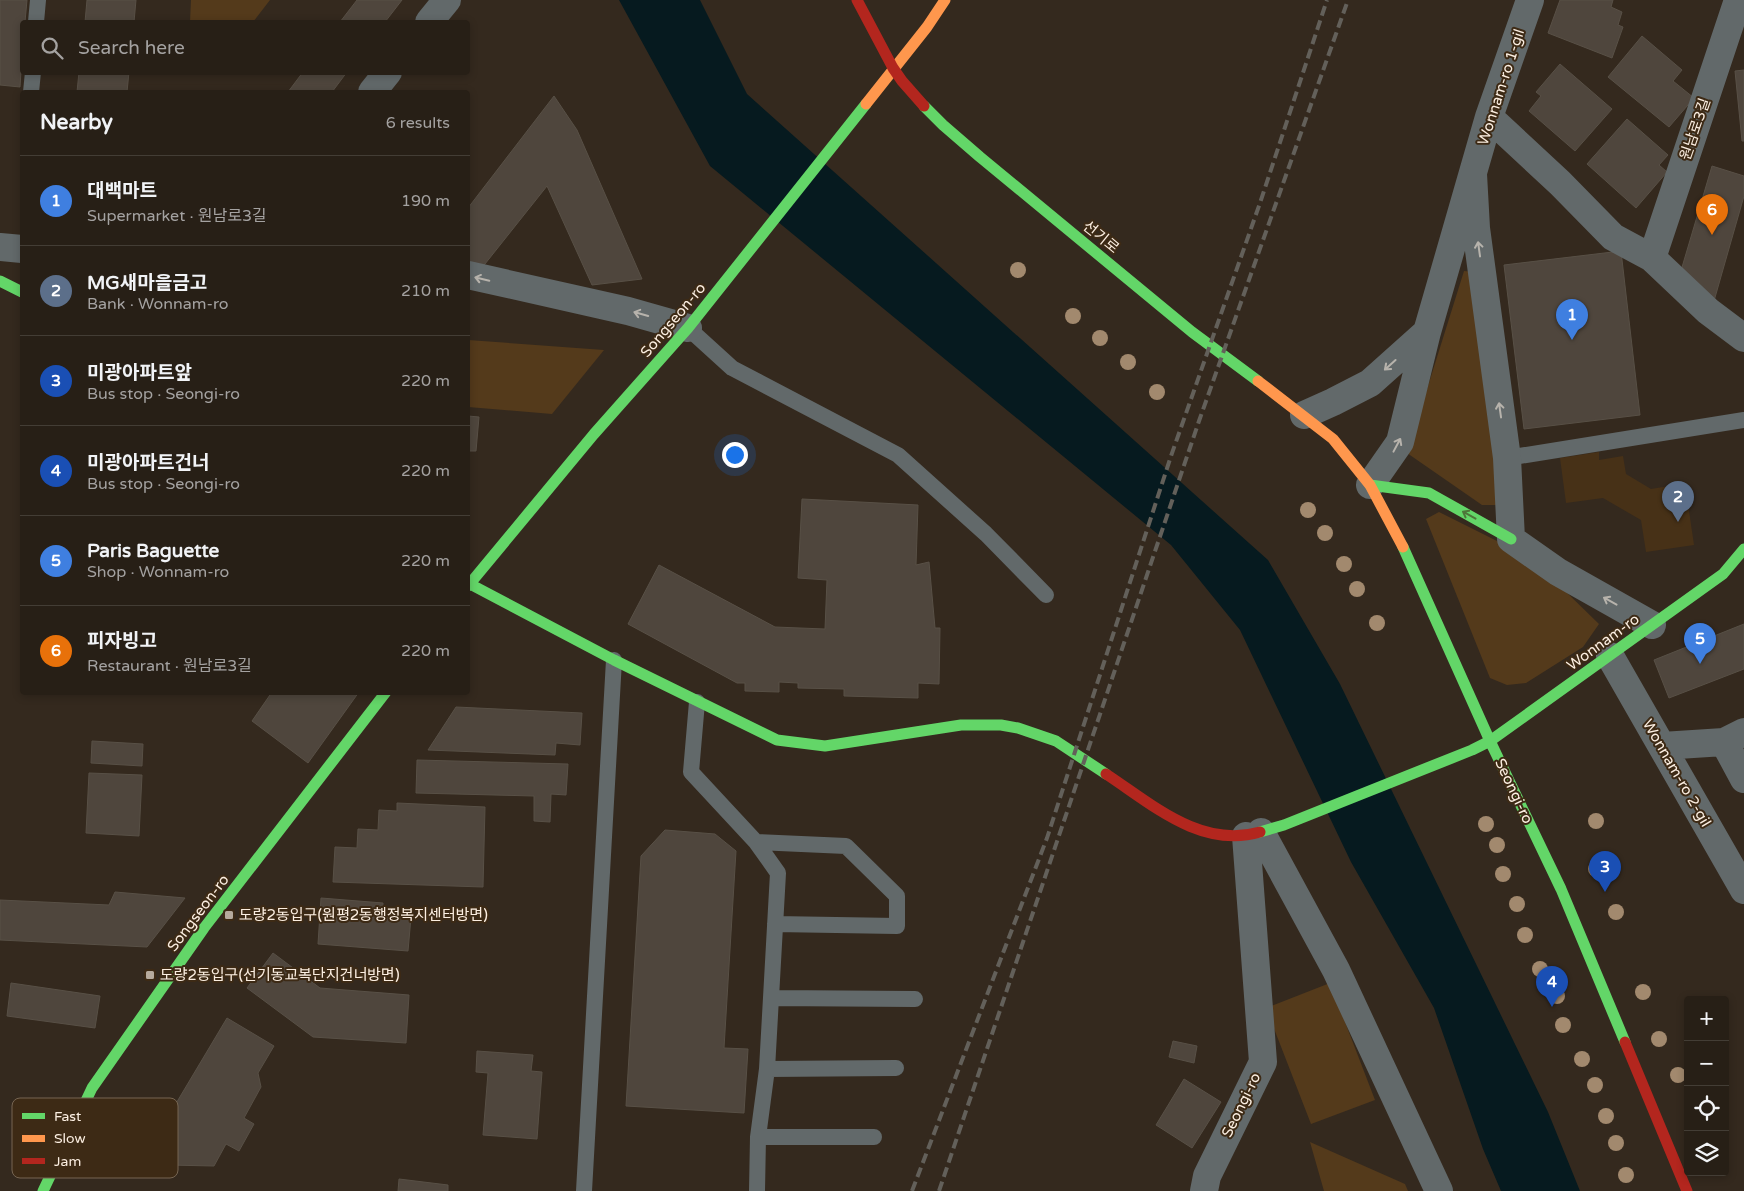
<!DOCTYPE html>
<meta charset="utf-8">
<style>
:root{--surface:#271f16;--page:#332c23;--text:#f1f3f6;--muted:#a4a2a1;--line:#433d35;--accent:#b6aa9d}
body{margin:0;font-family:"Varela Round","Noto Sans KR",sans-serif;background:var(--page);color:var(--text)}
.controls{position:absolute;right:15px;bottom:15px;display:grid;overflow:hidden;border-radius:5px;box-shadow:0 2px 8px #0003}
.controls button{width:45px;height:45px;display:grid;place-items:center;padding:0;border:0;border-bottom:1px solid var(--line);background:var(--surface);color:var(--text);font:25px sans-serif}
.you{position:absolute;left:734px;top:454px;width:18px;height:18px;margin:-12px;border:4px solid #fff;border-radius:50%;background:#1a73e8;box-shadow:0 0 0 8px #1a73e833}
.badge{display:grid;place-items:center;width:32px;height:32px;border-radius:50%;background:var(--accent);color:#fff;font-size:16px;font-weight:700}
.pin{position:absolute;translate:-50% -41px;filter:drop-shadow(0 1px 2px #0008)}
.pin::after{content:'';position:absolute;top:26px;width:18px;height:15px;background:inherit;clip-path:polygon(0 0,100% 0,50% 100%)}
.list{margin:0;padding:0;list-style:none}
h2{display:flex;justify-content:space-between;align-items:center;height:65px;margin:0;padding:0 20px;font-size:21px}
h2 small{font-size:16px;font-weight:400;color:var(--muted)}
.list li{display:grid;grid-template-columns:32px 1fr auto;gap:15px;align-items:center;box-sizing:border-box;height:90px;padding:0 20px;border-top:1px solid var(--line)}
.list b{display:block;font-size:19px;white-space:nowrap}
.list p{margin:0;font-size:16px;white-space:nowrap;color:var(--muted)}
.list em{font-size:16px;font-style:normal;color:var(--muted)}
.icon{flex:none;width:28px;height:28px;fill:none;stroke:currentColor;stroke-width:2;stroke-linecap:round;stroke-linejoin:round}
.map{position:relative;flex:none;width:1744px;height:1191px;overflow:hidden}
.search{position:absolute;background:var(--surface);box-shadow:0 2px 8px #0003;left:20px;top:20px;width:450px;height:55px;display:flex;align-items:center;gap:12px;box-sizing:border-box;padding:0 18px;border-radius:5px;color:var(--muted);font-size:19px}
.panel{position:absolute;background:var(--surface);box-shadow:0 2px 8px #0003;left:20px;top:90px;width:450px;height:605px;border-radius:5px}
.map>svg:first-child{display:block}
</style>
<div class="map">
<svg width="1744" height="1191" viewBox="0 0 1744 1191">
<rect width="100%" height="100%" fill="#34291e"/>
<path fill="#473117" d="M1599,452V460L1623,456L1626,474L1651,489L1669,486L1671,500L1687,497L1694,545L1646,552L1641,520L1603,498L1566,503L1560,458Z"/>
<path fill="#543a1b" d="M191,0H270L253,22H190Z
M1464,271L1474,272L1501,505H1482L1407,453Z
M468,340L604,350L552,414L468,407Z
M1439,512L1507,546L1560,586L1599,624L1583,647L1526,683L1507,685L1490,678L1426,519Z
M1330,983L1375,1100L1311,1124L1266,1008Z
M1310,1142L1405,1184L1408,1191H1324Z"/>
<path fill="#061a1f" d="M619,0H700L747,94L1268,560L1340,684L1548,1112L1580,1191H1501L1483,1149L1434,1008L1351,862L1240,630L1171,545L710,166Z"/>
<path fill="#4f463d" stroke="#585046" d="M0,0H27L25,22H22V55L20,87L0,85Z
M87,0H136L134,22H85Z
M357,0H402L385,22H340Z
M1560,0H1613L1611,7L1622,12L1618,25L1623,27L1612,58L1548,33Z
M1642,36L1682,70L1673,81L1694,98L1669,127L1608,77Z
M1560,64L1612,109L1575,151L1529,111L1541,96L1536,92Z
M1744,70V141H1742L1735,71Z
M79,72H129L127,92H77Z
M303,72H347L332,92H288Z
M554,96L577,130L642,279L592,285L547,186L477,274L468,272V208Z
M1627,119L1668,155L1659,165L1667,172L1636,208L1587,164Z
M1712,166L1744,176V196L1714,301L1680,274Z
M1621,251L1640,415L1524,429L1504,265Z
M468,416L479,417L476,451H468Z
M802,499L918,505L916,565L929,562L935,628H940L939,684L918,683V698L844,696V689L798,688V683L779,682V692L745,691V683H737L628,624L659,565L775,627L825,629L827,580L798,578Z
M1744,624V669L1669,698L1654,660Z
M272,692H359L308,763L252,721Z
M456,707L582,713L580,745L556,743L555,755L428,750Z
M92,741L143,744L142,766L91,763Z
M417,760L568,764L566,795L551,794L550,822L534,821V796L416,793Z
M89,773L142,775L139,836L86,833Z
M397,803L485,807L483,887L333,882L335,847L357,848L358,829L378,830L379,810L397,811Z
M665,830L715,834L736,851L724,1048L748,1049L744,1113L626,1106L641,856Z
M115,892L185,898L147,947L0,940V900L109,905Z
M321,898L383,903L382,914L411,917L408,951L318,944Z
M273,953L320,988L409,995L406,1043L313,1037L247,988Z
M11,983L100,996L95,1028L7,1016Z
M227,1018L274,1046L258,1073L261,1087L244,1118L254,1124L239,1151L226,1144L214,1166L168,1165L147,1152Z
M1173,1041L1197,1046L1194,1063L1169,1057Z
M477,1051L533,1055L531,1071L542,1072L537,1139L483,1135L488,1073L476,1072Z
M1184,1079L1221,1102L1192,1148L1156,1125Z
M399,1179L448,1185V1191H398Z"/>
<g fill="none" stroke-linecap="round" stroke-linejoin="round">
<path stroke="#62696a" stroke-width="16" d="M36,22L38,0
M31,92L33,72
M688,328L732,368L898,455L986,534L1046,595
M1507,458L1744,420
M697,702L691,772L756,842L778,873L767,1069L758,1137
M756,842L846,846L897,896V926L775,924
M771,998L915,999
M767,1069L896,1068
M584,1191L614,660
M757,1191L758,1137H874"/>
<path stroke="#62696a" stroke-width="28" d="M429,22L447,0
M372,92L388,72
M1489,117L1560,183L1613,237L1652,258L1708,311L1744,338
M1473,174L1476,228L1507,458L1511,539L1558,572L1652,625
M0,247L22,249
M1652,258L1738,0
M468,275L628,311L688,328
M1304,415L1333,402L1370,383L1427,332
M1370,485L1400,442L1427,332L1489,117L1530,0
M1610,656L1744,890
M1724,742L1744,779
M1662,746L1724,742L1744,732
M1261,832L1336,970L1439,1191
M1204,1191L1207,1176L1263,1062L1246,836"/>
<path stroke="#63d668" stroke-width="11" d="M924,106L943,125L980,157L1192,332L1258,381
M0,281L22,292
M1370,485L1429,493L1511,539
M1403,547L1490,741L1561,889L1625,1042
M468,583L614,660L777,740L825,746L961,725H1001L1018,728L1056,741L1106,774
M468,586L594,434L688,328L866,104
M1260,832L1284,825L1472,750L1490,741L1723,574L1744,549
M43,1191L92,1088L204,928L386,692"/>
<path stroke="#ff974d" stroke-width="11" d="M866,104L927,27L945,0
M1258,381L1333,439L1370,485L1403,547"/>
<path stroke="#b3261e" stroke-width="11" d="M857,0L893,68L902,81L924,106
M1106,774C1153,805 1201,849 1260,832
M1625,1042L1687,1191"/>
<path stroke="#63605a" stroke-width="4" stroke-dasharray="10 5" stroke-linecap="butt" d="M912,1191L1047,838L1171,456L1260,203L1327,0
M939,1191L1199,421L1348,0"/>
</g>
<g fill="#a2896e">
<circle cx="1018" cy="270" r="8"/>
<circle cx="1073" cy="316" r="8"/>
<circle cx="1100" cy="338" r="8"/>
<circle cx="1128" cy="362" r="8"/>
<circle cx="1157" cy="392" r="8"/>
<circle cx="1308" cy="510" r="8"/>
<circle cx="1325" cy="533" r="8"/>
<circle cx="1344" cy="564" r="8"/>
<circle cx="1357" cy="589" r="8"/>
<circle cx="1377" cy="623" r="8"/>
<circle cx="1596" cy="821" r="8"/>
<circle cx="1486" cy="824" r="8"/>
<circle cx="1497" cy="845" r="8"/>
<circle cx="1596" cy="869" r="8"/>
<circle cx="1503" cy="874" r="8"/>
<circle cx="1517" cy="904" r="8"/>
<circle cx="1616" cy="912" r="8"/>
<circle cx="1525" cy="935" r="8"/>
<circle cx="1540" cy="969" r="8"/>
<circle cx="1643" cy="992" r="8"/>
<circle cx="1557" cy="996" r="8"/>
<circle cx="1563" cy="1025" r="8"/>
<circle cx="1659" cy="1039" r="8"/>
<circle cx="1582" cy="1059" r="8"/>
<circle cx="1678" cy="1075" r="8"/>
<circle cx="1595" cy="1085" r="8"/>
<circle cx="1606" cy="1116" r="8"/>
<circle cx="1616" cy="1143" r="8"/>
<circle cx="1626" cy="1175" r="8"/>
</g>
<defs><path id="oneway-shaft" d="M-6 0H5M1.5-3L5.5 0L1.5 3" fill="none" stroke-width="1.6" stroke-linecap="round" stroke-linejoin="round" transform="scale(1.25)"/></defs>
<g stroke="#b7b3ac">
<use href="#oneway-shaft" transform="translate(1479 249) rotate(-98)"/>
<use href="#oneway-shaft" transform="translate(482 279) rotate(-167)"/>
<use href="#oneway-shaft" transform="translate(641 314) rotate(-164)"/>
<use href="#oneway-shaft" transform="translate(1390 365) rotate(138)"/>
<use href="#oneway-shaft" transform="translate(1500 410) rotate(-98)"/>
<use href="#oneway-shaft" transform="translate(1397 445) rotate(-62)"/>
<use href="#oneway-shaft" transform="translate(1610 601) rotate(-151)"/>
</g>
<use stroke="#4e773a" href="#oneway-shaft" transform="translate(1469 515) rotate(-151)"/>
<g fill="#b6aa9d" stroke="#3d2a15" stroke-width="2">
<rect x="224" y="910" width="10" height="10" rx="2.5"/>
<rect x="145" y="970" width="10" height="10" rx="2.5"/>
</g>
<g text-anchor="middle" stroke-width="4" stroke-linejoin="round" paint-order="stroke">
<g font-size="15" fill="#fcefe2" stroke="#3d2a15">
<text transform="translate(1501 87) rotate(-72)" y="5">Wonnam-ro 1-gil</text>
<text transform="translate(1695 129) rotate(-71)" y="5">원남로3길</text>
<text transform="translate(1101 237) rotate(39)" y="5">선기로</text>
<text transform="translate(673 320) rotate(-50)" y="5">Songseon-ro</text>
<text transform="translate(1603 642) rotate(-36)" y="5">Wonnam-ro</text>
<text transform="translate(1677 773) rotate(60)" y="5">Wonnam-ro 2-gil</text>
<text transform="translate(1514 791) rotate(65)" y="5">Seongi-ro</text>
<text transform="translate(198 913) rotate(-53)" y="5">Songseon-ro</text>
<text transform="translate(1241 1105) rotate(-64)" y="5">Seongi-ro</text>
</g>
<g font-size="15" fill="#fcefe2" stroke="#3d2a15" text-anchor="start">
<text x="239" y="920">도량2동입구(원평2동행정복지센터방면)</text>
<text x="160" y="980">도량2동입구(선기동교복단지건너방면)</text>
</g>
</g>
<rect x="12" y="1098" width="166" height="80" rx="8" fill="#3d2a15" stroke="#766552" stroke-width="1"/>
<rect x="22" y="1113" width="23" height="6" fill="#63d668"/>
<rect x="22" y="1135" width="23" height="7" fill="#ff974d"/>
<rect x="22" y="1158" width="23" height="6" fill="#b3261e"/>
<g font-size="14" fill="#fcefe2">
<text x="54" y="1121">Fast</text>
<text x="54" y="1143">Slow</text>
<text x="54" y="1166">Jam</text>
</g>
</svg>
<div class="controls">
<button>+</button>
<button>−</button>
<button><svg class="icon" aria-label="locate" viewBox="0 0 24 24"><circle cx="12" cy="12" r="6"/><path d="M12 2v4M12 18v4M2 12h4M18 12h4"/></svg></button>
<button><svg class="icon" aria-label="layers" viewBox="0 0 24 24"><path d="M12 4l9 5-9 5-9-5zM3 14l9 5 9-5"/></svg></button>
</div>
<div class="you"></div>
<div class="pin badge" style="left:1572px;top:340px;background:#3f7fe0">1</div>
<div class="pin badge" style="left:1678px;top:522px;background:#5c6f8a">2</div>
<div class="pin badge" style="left:1605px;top:892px;background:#1a4fb4">3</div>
<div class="pin badge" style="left:1552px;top:1007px;background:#1a4fb4">4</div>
<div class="pin badge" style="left:1700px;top:664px;background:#3f7fe0">5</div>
<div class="pin badge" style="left:1712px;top:235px;background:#e8710a">6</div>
<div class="search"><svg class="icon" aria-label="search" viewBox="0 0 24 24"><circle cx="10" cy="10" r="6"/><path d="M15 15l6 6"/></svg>Search here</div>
<section class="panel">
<h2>Nearby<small>6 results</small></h2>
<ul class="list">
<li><span class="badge" style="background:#3f7fe0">1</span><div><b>대백마트</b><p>Supermarket · 원남로3길</p></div><em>190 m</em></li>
<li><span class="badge" style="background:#5c6f8a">2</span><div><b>MG새마을금고</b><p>Bank · Wonnam-ro</p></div><em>210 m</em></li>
<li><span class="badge" style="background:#1a4fb4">3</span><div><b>미광아파트앞</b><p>Bus stop · Seongi-ro</p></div><em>220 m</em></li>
<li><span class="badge" style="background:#1a4fb4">4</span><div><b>미광아파트건너</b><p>Bus stop · Seongi-ro</p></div><em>220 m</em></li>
<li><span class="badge" style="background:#3f7fe0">5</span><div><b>Paris Baguette</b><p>Shop · Wonnam-ro</p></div><em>220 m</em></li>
<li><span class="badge" style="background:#e8710a">6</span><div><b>피자빙고</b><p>Restaurant · 원남로3길</p></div><em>220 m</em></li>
</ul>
</section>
</div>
